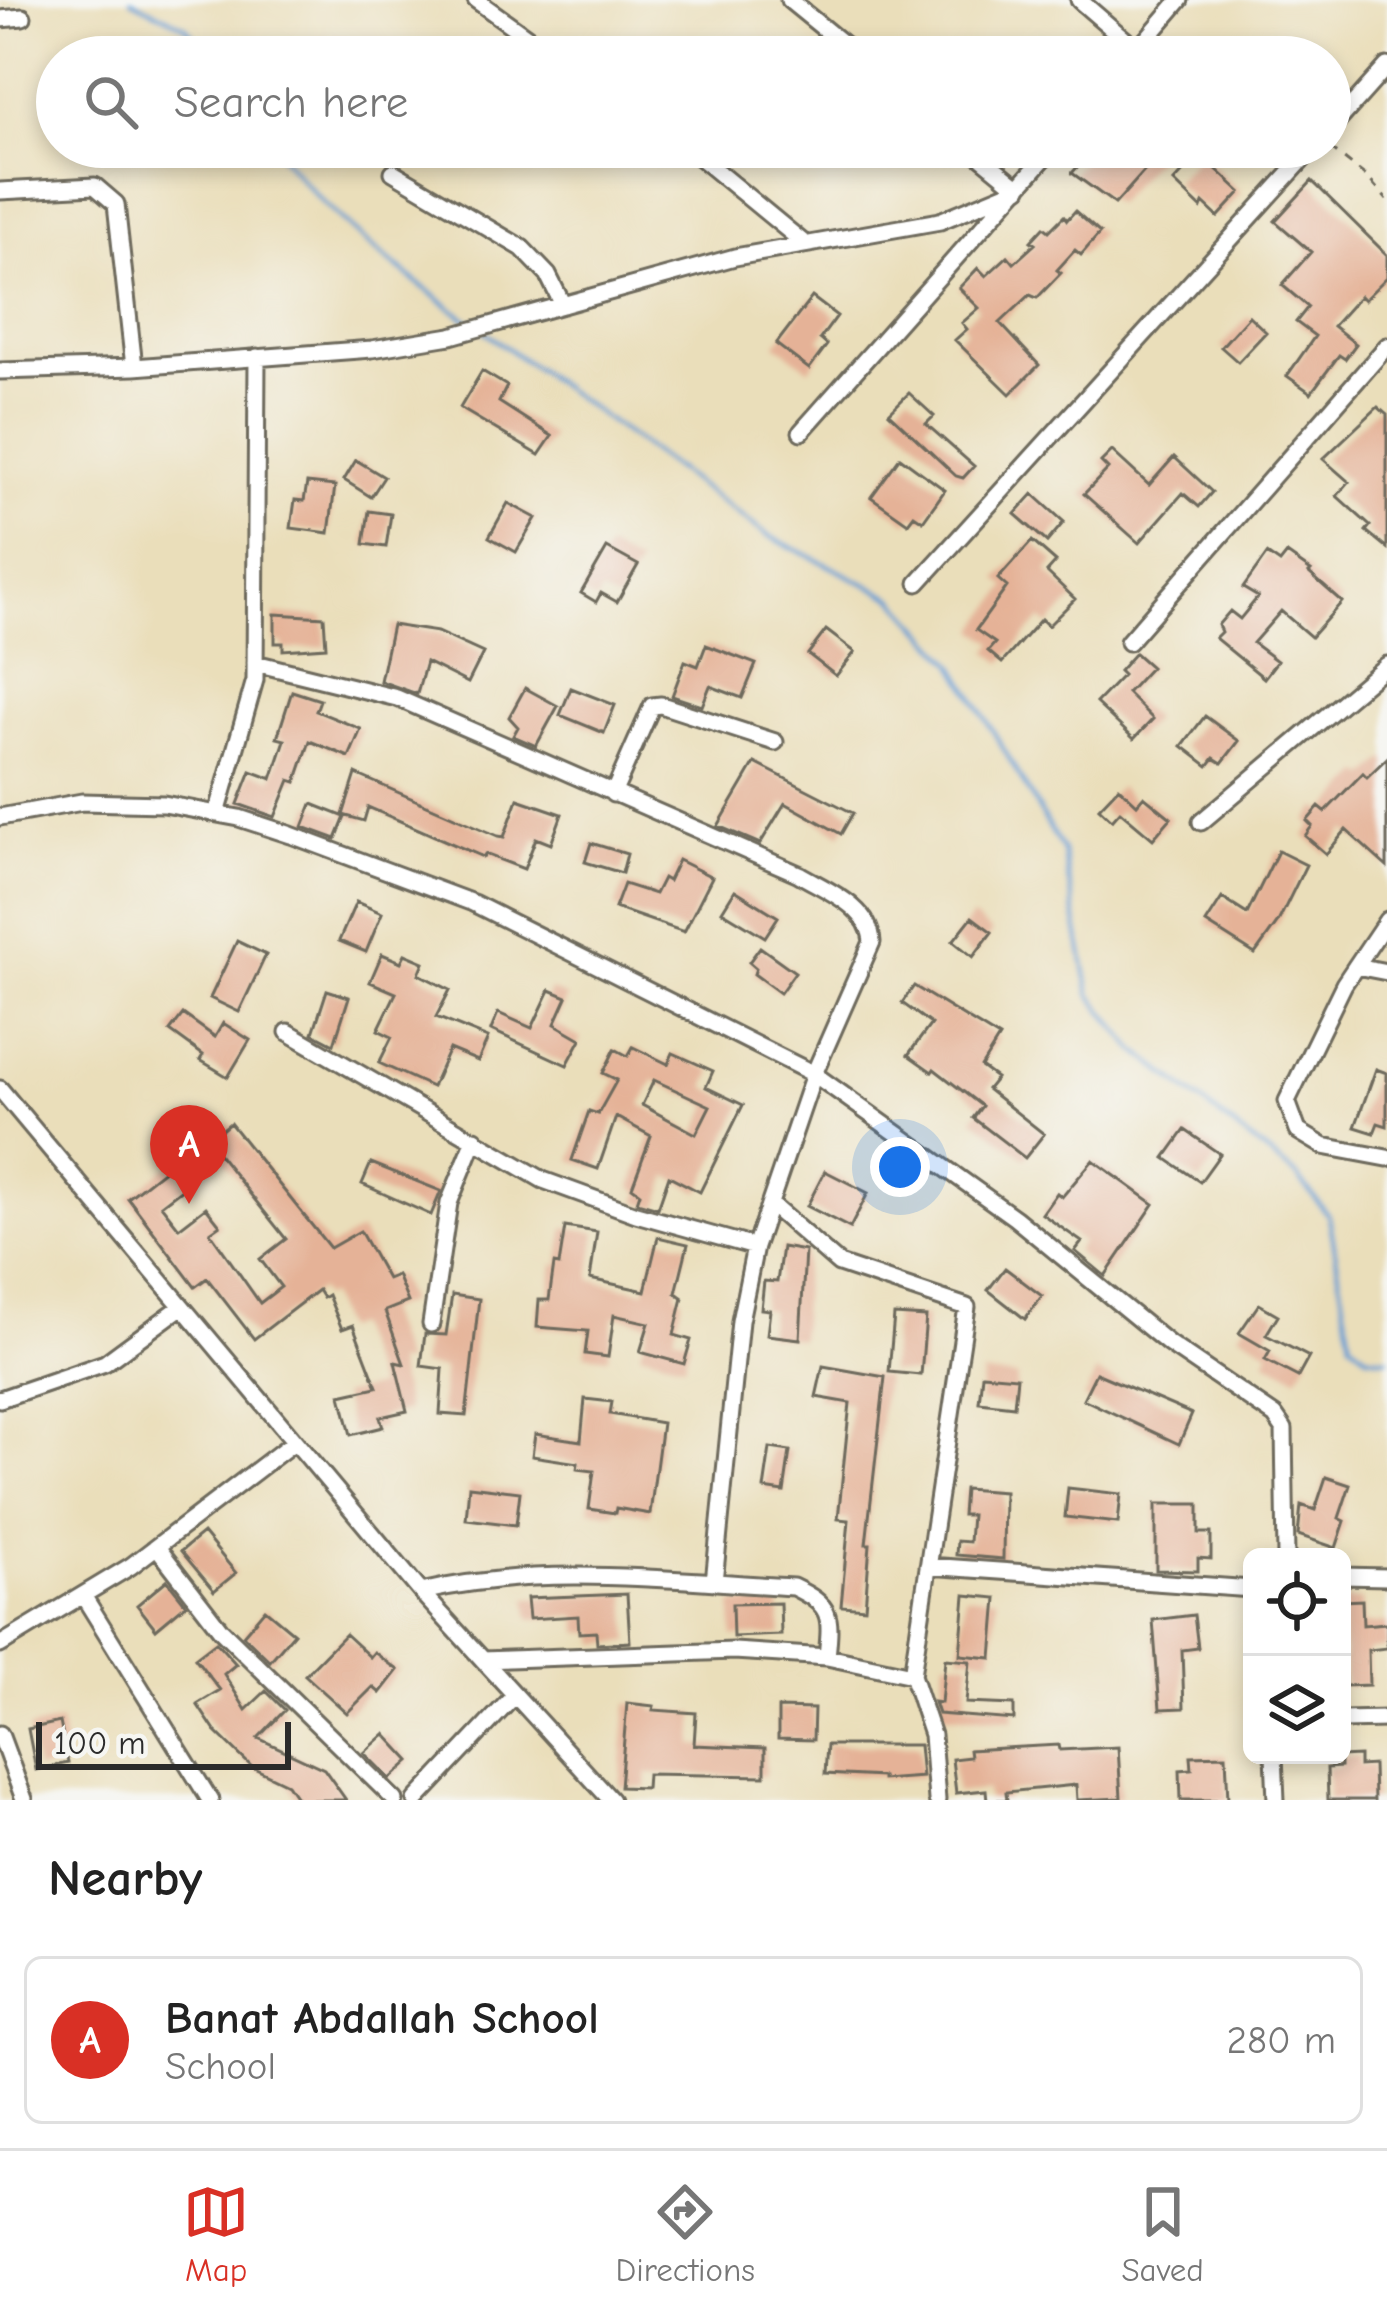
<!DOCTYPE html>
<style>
:root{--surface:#fff;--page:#f6f6f6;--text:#222;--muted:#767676;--line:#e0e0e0;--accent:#d93025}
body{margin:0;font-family:"Comic Neue",sans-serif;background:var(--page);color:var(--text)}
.controls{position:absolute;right:36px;bottom:36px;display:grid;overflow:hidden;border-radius:18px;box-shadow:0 6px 18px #0003}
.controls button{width:108px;height:108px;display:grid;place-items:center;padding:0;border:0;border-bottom:3px solid var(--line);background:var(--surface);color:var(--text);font:60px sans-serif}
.scale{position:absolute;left:36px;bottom:30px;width:255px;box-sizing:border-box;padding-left:12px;border:6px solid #2b2b2b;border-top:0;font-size:33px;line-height:42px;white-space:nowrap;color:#2b2b2b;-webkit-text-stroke:9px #f6f6f2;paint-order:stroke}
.you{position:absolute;left:900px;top:1167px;width:42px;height:42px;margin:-30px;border:9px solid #fff;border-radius:50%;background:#1a73e8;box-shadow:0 0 0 18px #1a73e833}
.badge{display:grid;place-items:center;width:78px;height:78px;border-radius:50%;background:var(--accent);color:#fff;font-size:39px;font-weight:700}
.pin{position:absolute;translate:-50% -99px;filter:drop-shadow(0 3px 6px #0008)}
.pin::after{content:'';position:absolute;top:63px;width:42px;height:36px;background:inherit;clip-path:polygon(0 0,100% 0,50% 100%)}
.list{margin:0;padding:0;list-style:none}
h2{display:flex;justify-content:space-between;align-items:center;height:156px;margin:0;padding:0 48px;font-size:51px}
h2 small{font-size:39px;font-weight:400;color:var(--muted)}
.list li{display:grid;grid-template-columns:78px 1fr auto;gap:36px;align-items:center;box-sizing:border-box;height:168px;margin:0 24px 24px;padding:0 24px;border:3px solid var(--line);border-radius:18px}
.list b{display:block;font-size:45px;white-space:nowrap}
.list p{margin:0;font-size:39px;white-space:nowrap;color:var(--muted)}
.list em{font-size:39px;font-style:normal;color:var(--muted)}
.icon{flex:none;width:66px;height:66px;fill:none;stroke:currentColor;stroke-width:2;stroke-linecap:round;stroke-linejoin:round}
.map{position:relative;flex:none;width:1387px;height:1800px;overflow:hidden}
.search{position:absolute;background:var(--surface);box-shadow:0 6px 18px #0003;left:36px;right:36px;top:36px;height:132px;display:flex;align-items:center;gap:30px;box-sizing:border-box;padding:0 42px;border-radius:66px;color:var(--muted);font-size:45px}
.sheet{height:348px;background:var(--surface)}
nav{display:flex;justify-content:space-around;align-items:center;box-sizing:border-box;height:168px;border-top:3px solid var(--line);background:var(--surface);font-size:33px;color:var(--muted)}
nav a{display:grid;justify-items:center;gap:6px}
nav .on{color:var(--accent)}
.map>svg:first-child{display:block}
</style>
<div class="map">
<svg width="1387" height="1800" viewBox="0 0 1387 1800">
<rect width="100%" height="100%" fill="#f6f6f2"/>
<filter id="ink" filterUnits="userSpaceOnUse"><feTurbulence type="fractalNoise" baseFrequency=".00833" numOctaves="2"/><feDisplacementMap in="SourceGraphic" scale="24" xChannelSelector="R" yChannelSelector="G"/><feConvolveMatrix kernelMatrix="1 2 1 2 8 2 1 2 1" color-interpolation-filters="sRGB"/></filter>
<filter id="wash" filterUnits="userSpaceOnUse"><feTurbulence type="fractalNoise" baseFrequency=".004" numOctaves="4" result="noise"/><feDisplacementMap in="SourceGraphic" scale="48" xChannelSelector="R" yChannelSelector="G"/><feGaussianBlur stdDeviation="2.7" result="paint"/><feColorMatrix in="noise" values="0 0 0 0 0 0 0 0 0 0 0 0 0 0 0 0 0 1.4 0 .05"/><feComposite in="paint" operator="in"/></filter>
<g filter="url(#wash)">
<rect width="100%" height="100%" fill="#eadeba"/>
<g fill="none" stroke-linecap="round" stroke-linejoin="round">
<path stroke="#659dd3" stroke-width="4.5" d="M131,0L185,26L210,57
M275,147C322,213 409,278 476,326
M485,332L767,535L894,598L954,664L1063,851L1090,994L1135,1050L1297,1176L1329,1216L1351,1342L1368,1356L1387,1358"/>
</g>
<g id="blocks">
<path fill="#e5b297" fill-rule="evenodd" d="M1095,147H1166L1115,204L1072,173Z
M1200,154L1241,192L1218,217L1203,203L1201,208L1174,182Z
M1312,181L1387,255V277L1364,300L1360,296L1333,326L1356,344L1345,359L1339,355L1311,393L1287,376L1315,336L1296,322L1308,307L1282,285L1311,252L1275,221Z
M1075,211L1100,233L1081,255L1075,250L1057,270L1061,273L1037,298L1030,295L1000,323L1039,365L1010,394L955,340L967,329L962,323L979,308L959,288L978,268L986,276L1008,256L1014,263L1035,244L1031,241L1044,227L1049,231L1064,216L1067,220Z
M812,297L837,316L820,339L827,345L809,369L776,344Z
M1249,316L1266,332L1238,362L1221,347Z
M482,371L507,386L499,402L552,436L539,455L460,408Z
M909,393L934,416L926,424L974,466L963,478L956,476L889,413Z
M1378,407L1387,415V548L1366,531L1370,526L1337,496L1349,482L1323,459Z
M1112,451L1149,485L1174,457L1212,492L1199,507L1183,493L1139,543L1084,494L1108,469L1101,462Z
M900,457L945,490L923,521L914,515L908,523L871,497Z
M356,460L384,477L371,497L344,480Z
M307,483L335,486L329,533L291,528L295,500L304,501Z
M1033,494L1064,522L1047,542L1015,514Z
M508,503L536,518L516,552L489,537Z
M369,511L391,514L386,547L364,544Z
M1032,541L1056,562L1047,572L1075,599L1048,626L1041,619L1002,663L988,651L995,643L976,630L1007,587L998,579Z
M607,548L638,565L617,602L601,593L596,602L581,593Z
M1267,554L1280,563L1287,554L1311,571L1309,573L1342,602L1311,637L1281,611L1253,643L1277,661L1264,678L1215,638L1221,632L1218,625L1230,611L1240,619L1258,597L1243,588Z
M275,614L324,617L326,647L283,650V643H275Z
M392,625L437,632L483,653L468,683L426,662L417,694L380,681Z
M826,630L855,652L836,676L808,654Z
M706,645L756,664L742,698L710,686L702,706L672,696L685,661L698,666Z
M1135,653L1151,667L1127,693L1153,719L1134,739L1096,703L1123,675L1119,671Z
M525,688L558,706L536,746L513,736L518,727L509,717Z
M571,688L615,705L604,733L560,715Z
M292,691L320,700L316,711L361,729L349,757L310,741L296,782L290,780L275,817L238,804L251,771L272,779L285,740L277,738Z
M1205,716L1239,741L1222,763L1214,758L1208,766L1182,746Z
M1387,758V867L1346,830L1326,854L1305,836L1312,826L1307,821L1319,807L1325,812L1363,773L1367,777Z
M755,763L853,813L841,834L785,803L760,844L718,826Z
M356,774L498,836L504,837L518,799L562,814L551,844L536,838L524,869L485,854L483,857L368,807L364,821L343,815Z
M1119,787L1137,804L1144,796L1171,818L1153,839L1120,811L1112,820L1099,808Z
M312,804L345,817L336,839L303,827Z
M591,843L627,854L622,873L585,862Z
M1278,851L1306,865L1278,922L1255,954L1206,923L1222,898L1247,914Z
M678,860L712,877L684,932L615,908L624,884L655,894L663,878L668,881Z
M735,890L778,917L765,937L722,911Z
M356,902L382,913L366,952L339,941Z
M972,917L992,932L973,957L953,941Z
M237,941L266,955L239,1012L210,998Z
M760,947L795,972L780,993L754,974L756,968L749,962Z
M382,954L401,962L405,954L424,962L419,974L450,990L436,1017L488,1038L478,1061L449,1049L432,1087L379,1063L392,1037L378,1030L396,993L370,982Z
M914,986L999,1038L981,1067L996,1078L987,1089L1044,1134L1025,1158L973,1118L982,1106L934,1069L932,1072L908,1055L931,1024L902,1003Z
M327,990L349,997L334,1044L313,1033Z
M550,990L567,997L555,1024L581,1039L567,1065L491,1030L498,1013L532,1028Z
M183,1014L215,1037L223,1023L250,1040L228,1077L200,1060L203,1055L170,1031Z
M633,1047L668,1064L673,1053L713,1071L706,1087L743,1105L700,1192L669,1176L658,1208L637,1202L640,1193L632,1187L651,1136L616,1117L598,1169L572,1160L589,1111L598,1114L617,1080L603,1073L615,1049L628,1056ZM654,1080L710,1106L696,1134L642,1105Z
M1376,1069L1387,1073V1126L1378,1123L1374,1133L1355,1127Z
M230,1123L330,1248L360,1231L387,1279L397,1275L408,1302L385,1311L404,1364L395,1362L407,1411L380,1417L383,1427L351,1435L341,1395L377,1387L353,1325L342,1329L328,1295L323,1298L318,1290L254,1339L207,1278L195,1287L128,1198L170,1165L187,1185L161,1205L179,1228L206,1207L220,1225L210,1232L260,1303L281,1287L260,1259L286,1239L208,1141Z
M1185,1130L1220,1154L1200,1182L1165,1158Z
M1093,1160L1154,1204L1105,1276L1075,1251L1082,1242L1042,1214L1057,1193L1062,1197Z
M371,1163L441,1191L431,1215L362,1184Z
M825,1171L868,1193L850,1228L807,1206Z
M565,1227L597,1232L590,1279L645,1291L658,1237L688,1244L676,1293L683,1298L674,1335L691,1340L684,1364L640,1352L649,1323L614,1315L608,1357L585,1354L588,1331L537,1327L539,1300H549L554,1264L559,1265Z
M782,1247L805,1251L800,1339L767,1335L770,1310L761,1309L764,1281L777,1282Z
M1005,1268L1042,1296L1025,1319L988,1290Z
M452,1295L479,1299L466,1416L440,1414L443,1369L421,1366L425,1334L446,1335Z
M1259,1304L1278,1315L1266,1335L1309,1357L1298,1377L1265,1360L1270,1351L1239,1333Z
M894,1315L926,1317L921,1375L889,1372Z
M823,1366L885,1377L866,1544H870L865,1608L841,1606L849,1520L838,1519L850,1403L816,1397Z
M1096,1373L1192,1414L1179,1444L1083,1399Z
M982,1374L1017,1377L1014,1406L979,1402Z
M585,1399L612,1402L610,1414L662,1423L650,1514L616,1508L615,1513L589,1509L594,1471L577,1469L578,1463L532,1456L535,1434L581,1441Z
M770,1448L790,1451L784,1492L764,1489Z
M1326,1477L1350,1485L1339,1518L1345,1521L1336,1548L1298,1535L1301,1505L1315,1510Z
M469,1486L520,1492L516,1525L466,1519Z
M1068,1488L1121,1494L1118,1523L1065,1517Z
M964,1489L1004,1492L1003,1559L956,1555L957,1541L969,1542L971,1515H962Z
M1156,1504H1199V1533H1211V1559L1198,1558V1571L1156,1570Z
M203,1533L236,1573L214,1591L181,1551Z
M167,1580L186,1604L156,1629L137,1605Z
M627,1594L630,1642L597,1644L596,1632L579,1633L578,1616L529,1619L527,1598Z
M965,1595L997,1598L992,1658L960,1655Z
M1362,1600L1363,1625L1387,1623V1648L1368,1650L1369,1685L1345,1686L1342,1601Z
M780,1603L781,1635L733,1637L732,1604Z
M265,1609L294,1633L270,1661L243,1635Z
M1194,1615L1198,1648L1182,1650L1184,1708L1160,1709L1153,1620Z
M345,1634L370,1657L374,1652L398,1670L380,1693L373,1687L347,1713L305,1675Z
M216,1642L236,1664L224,1674L246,1710L266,1691L285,1710L258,1738L324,1769L346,1800H298L287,1784L252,1767L215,1731L197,1704L220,1690L195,1658Z
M945,1659L970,1661L966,1703L1014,1705V1720L938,1714L934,1702L941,1703Z
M627,1703L654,1706L653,1710L696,1713L694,1745L765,1748V1776L647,1774L646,1788L620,1787Z
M778,1708L814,1709L813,1740L778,1739Z
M60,1722L68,1763L36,1770L28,1729Z
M385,1734L410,1761L390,1779L364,1753Z
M827,1745H919L922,1777L882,1780V1777L825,1774Z
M1059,1745L1060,1750L1118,1747L1121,1798L1077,1800L1076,1785L1006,1792L1007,1800H987L986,1790L956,1793L952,1759L970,1757L969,1750Z
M1226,1755L1228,1800H1181L1180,1770L1192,1769L1191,1756Z
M1359,1756V1766L1373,1765L1374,1800H1328L1327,1768L1340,1767V1757Z"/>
</g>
</g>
<g filter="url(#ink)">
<use href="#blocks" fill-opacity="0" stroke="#6e6a5d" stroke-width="3"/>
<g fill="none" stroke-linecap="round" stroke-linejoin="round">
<defs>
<path id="street" d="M476,0L555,57
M789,0L859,57
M1079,0L1137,50
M0,19L23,17
M1133,55L1180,0
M1330,130L1387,66
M687,147L805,244
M393,172L522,248L548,275L563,305
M0,191L95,186L116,204L134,367
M0,371L134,367L372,349L451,336L735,257L940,221L1019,188L969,147
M801,432L1054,147
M918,583L1314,147
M1128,642L1387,346
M255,663L397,698L799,874C825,890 870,906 872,942L814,1074L755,1247L740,1321L714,1582
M613,794L652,706L661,705L775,742
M217,814L255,680L257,357
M0,817L82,802L164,804L239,818L291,835L473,903L814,1074L1015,1218L1169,1344L1275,1416L1284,1429L1286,1557
M1201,822L1387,665
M1387,920L1344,984L1287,1101L1298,1131L1323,1146L1387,1158
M1356,966L1387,972
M288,1032L543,1180L636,1214L755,1247
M0,1089L421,1592L611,1800
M770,1204L839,1264L967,1307L912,1675
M431,1324L449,1203L475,1139
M0,1399L105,1363L181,1307
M157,1547L221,1630L395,1800
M928,1566L1252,1589
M1342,1576L1387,1577
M421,1592C543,1564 669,1580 793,1587C833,1606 831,1616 827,1657
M84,1597L210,1800
M0,1645L131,1566L294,1442
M483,1660L734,1651L827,1657L912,1675L932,1735L937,1800
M1342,1720L1387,1719
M0,1734L24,1799
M1274,1755L1276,1800
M416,1800L515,1695"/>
</defs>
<use href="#street" stroke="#6e6a5d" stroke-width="21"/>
<path stroke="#6e6a5d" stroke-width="3" stroke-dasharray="9 9" stroke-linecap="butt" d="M1330,148L1366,176L1387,200"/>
<use href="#street" stroke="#fff" stroke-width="15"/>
</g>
</g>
</svg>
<div class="controls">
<button><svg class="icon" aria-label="locate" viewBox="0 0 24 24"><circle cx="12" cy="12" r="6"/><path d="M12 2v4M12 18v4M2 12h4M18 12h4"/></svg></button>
<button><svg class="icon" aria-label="layers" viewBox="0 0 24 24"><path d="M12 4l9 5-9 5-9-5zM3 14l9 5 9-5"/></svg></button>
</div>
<div class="scale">100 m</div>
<div class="you"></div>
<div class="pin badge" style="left:189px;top:1204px">A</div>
<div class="search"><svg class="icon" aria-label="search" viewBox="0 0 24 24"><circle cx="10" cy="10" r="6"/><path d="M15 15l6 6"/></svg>Search here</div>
</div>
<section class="sheet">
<h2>Nearby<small></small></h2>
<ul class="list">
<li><span class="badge">A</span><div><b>Banat Abdallah School</b><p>School</p></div><em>280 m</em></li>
</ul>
</section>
<nav>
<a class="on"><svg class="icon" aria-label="map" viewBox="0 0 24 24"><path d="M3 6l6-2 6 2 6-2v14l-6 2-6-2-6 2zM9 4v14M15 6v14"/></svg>Map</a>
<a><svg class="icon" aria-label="directions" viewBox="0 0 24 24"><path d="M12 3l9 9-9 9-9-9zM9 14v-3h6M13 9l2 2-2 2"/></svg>Directions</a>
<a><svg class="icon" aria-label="saved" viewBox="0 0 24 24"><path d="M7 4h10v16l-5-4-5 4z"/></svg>Saved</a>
</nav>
